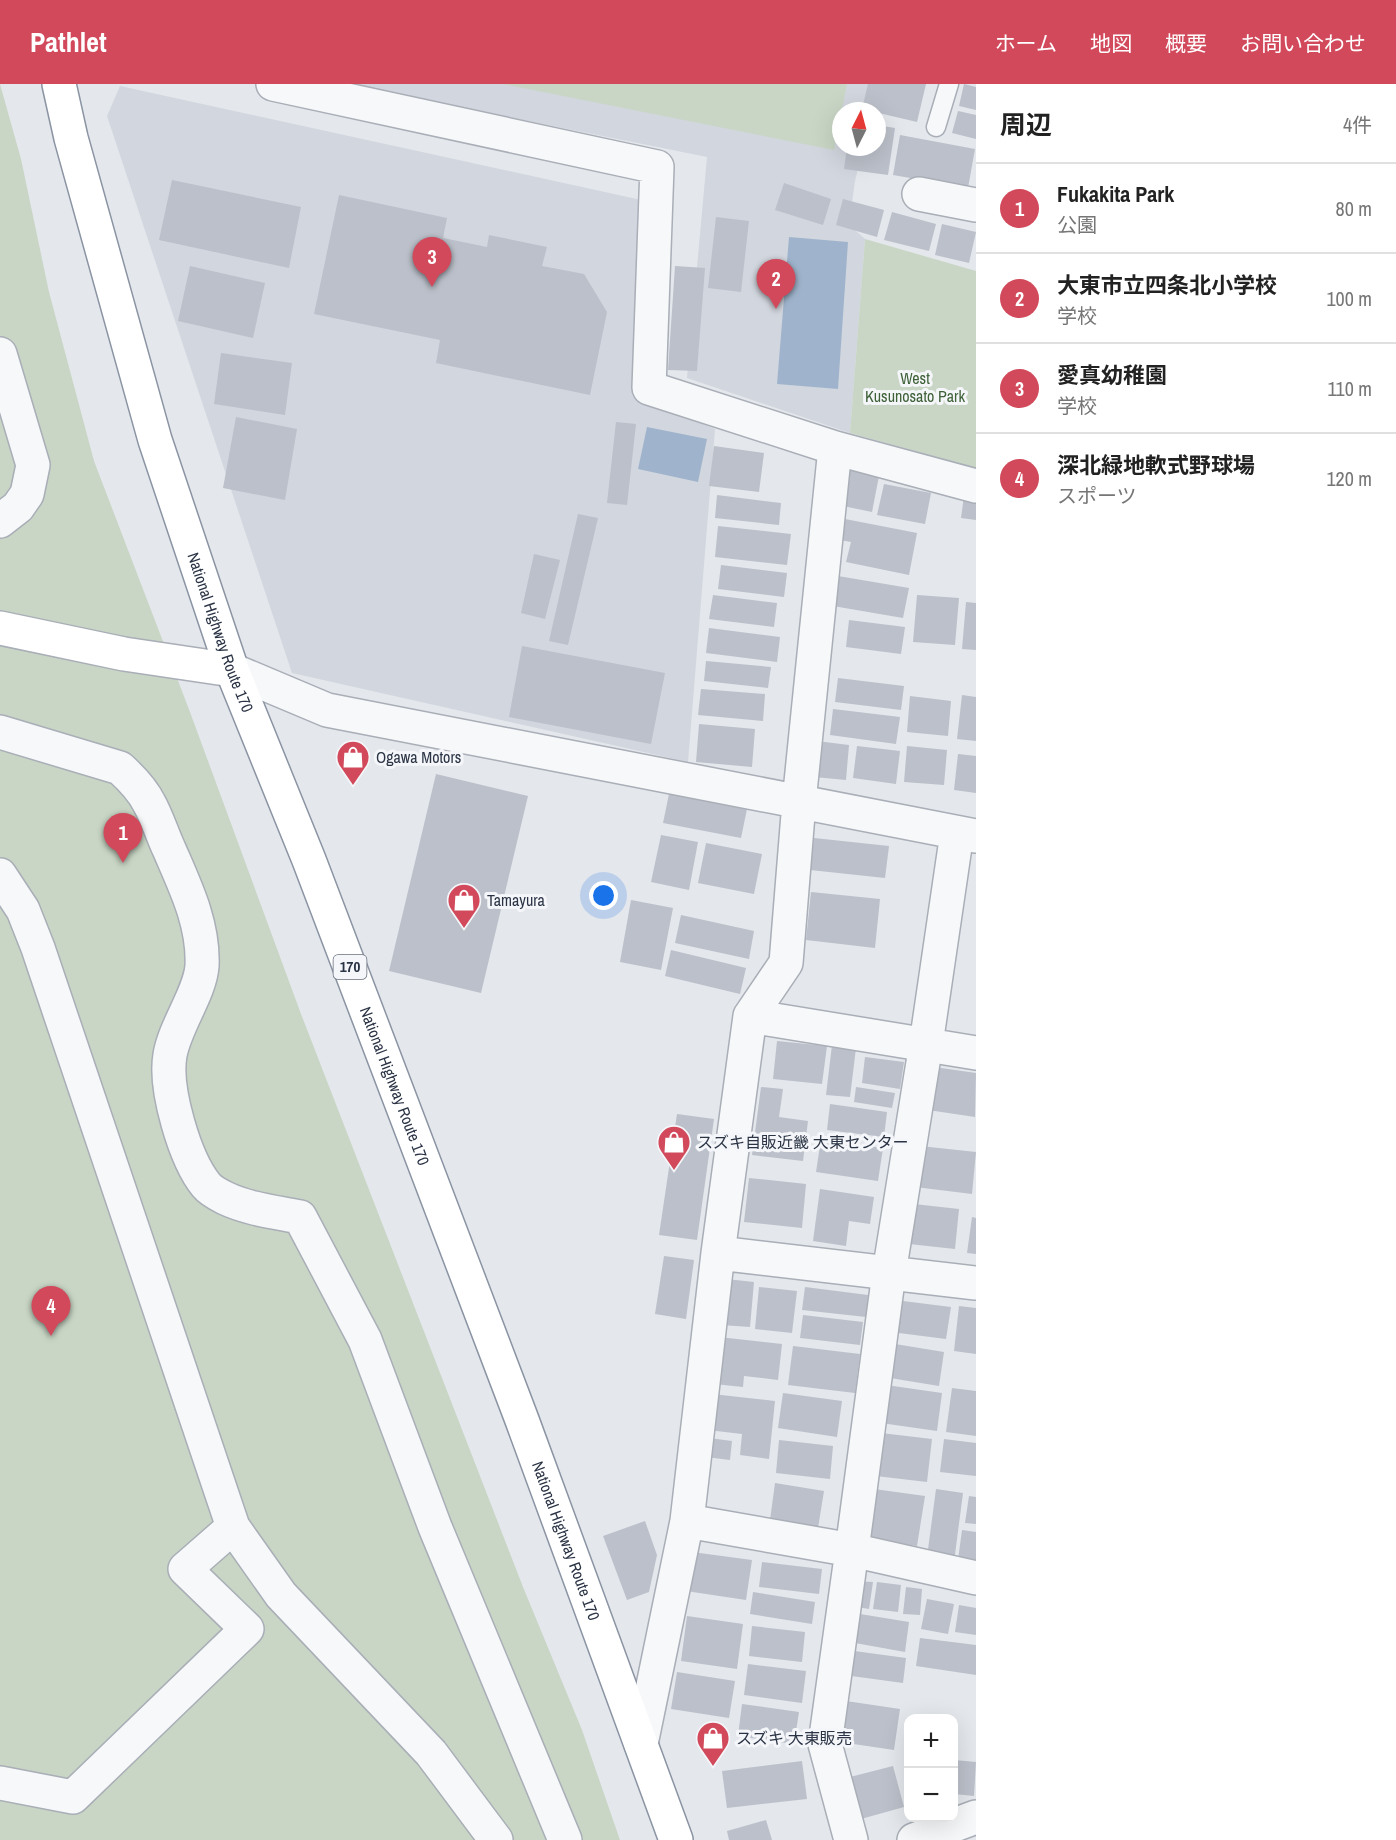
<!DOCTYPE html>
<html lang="ja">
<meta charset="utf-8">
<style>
:root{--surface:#fff;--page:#f6f6f6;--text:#222;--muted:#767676;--line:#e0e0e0;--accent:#d1495b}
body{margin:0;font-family:"Archivo Narrow","Noto Sans JP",sans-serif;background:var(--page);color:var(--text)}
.controls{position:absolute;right:18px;bottom:18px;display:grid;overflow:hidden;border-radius:12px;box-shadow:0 6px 24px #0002}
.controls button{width:54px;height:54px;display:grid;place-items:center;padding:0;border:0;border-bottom:2px solid var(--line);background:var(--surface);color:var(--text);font:30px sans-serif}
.compass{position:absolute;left:832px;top:18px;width:54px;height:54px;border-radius:50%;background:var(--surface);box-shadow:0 6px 24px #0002;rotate:6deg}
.you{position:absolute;left:604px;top:812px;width:21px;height:21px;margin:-15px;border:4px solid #fff;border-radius:50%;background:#1a73e8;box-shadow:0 0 0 9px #1a73e833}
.badge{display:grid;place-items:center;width:39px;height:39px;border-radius:50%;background:var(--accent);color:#fff;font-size:20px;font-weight:700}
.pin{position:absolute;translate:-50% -50px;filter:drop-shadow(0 2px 3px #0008)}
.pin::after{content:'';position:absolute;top:32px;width:21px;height:18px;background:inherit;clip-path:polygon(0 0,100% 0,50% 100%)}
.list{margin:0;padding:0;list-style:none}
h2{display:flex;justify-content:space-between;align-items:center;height:78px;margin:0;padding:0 24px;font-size:26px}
h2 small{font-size:20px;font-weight:400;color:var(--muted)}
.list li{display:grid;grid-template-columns:39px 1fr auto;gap:18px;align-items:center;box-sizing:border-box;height:90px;padding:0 24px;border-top:2px solid var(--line)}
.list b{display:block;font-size:22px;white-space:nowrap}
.list p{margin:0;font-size:20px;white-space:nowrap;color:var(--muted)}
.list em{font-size:20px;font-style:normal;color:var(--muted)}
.map{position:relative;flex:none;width:976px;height:1756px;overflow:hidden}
header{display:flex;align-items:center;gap:36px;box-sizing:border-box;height:84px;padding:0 30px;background:var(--accent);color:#fff}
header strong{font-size:28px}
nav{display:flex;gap:33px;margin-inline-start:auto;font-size:21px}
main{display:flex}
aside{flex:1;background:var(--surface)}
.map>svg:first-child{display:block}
</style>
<header>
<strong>Pathlet</strong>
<nav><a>ホーム</a><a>地図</a><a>概要</a><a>お問い合わせ</a></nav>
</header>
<main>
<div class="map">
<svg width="976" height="1756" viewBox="0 0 976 1756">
<rect width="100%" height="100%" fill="#e4e7ec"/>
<path fill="#d2d6de" d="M343,0H878L872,27H841V63H863L855,97L849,141L865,155L850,349L687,294L707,73Z
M120,2L646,117L634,311L715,345L688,678L292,589L107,32Z"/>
<path fill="#c9d6c5" d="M0,0L21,75L49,208L94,377L190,628L301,930L523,1503L582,1646L620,1756H0Z
M503,0H847L834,66Z
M865,155L976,187V384L850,349Z"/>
<path fill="#9fb4cc" d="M789,153L848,158L838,305L777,300Z
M647,343L707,355L698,398L638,385Z"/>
<path fill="#bbc0ca" d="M868,0H926L917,38L862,25Z
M964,0L976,3V26L959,22Z
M958,27L976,31V55L952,49Z
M877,41L895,44L888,91L844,85L847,63H877Z
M900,51L975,65L968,104L893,91Z
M172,96L301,123L289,184L159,156Z
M784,99L831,115L823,141L775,126Z
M339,111L447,134L443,154L487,163L489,151L547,163L542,182L584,190L607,228L590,311L436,279L440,256L314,230Z
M843,115L884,126L877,153L836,141Z
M892,128L936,140L929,167L884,156Z
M716,133L749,137L741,208L708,204Z
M942,140L976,148L969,179L935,171Z
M190,182L265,199L253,254L178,237Z
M675,182L705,184L697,287L668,286Z
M221,269L292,279L285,331L214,320Z
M236,333L297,345L285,416L223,404Z
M616,338L636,340L627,421L607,419Z
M714,362L764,369L759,408L709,402Z
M845,385L879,392L872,428L838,421Z
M884,400L931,409L925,440L877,431Z
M717,411L781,419L779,441L715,434Z
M964,412L976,414V436L961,434Z
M578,430L598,434L568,561L549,557Z
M840,434L917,449L909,491L846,478L851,458L835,455Z
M718,442L791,450L787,481L715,473Z
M534,470L560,476L545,535L521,529Z
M721,481L787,489L784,513L718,505Z
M838,492L909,504L903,534L833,522Z
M713,511L777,519L774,543L709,535Z
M917,511L959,514L955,561L913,558Z
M966,518L976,519V566L962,565Z
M849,536L905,543L901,570L846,563Z
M709,544L780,553L777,578L706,569Z
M522,562L665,589L651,660L509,633Z
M706,577L771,583L768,604L704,597Z
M838,594L904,602L901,626L835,618Z
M701,605L765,610L763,637L698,631Z
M962,611L976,613V657L957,655Z
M910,612L951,617L948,652L907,648Z
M833,625L900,633L896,660L830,651Z
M699,640L755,645L752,683L696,678Z
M817,657L849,661L846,696L814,693Z
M857,662L900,667L896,700L853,694Z
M907,662L947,666L944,701L904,698Z
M958,670L976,672V709L954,706Z
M436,690L528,712L481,909L389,887Z
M669,710L747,725L741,754L663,739Z
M661,751L698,758L689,806L651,798Z
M814,754L889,762L885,794L810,786Z
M706,759L762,770L754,810L698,799Z
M811,808L880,815L875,864L806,856Z
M631,816L673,824L661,886L620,878Z
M681,831L754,847L749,875L675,859Z
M671,866L746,884L740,910L665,892Z
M777,957L827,962L822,1000L773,995Z
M832,961L856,964L850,1013L826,1011Z
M865,973L904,978L900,1005L862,999Z
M934,983L976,989L975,1033L928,1026Z
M761,1003L783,1005L779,1033L808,1037L803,1077L752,1071Z
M856,1003L895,1009L892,1024L854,1018Z
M830,1020L887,1028L884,1053L827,1046Z
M677,1030L714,1035L697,1156L659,1151Z
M821,1055L883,1064L878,1097L816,1088Z
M920,1062L976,1068L972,1110L915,1103Z
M749,1094L806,1100L802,1144L744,1138Z
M820,1105L874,1113L870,1140L849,1137L846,1162L813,1157Z
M914,1120L959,1125L955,1165L909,1160Z
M972,1133L976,1134V1170L967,1169Z
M664,1172L694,1176L686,1235L655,1230Z
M726,1195L754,1198L750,1243L721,1241Z
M759,1203L797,1207L792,1249L755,1245Z
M805,1203L868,1211L866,1233L802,1226Z
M895,1216L951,1223L946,1255L891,1248Z
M959,1222L976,1224V1270L954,1267Z
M803,1231L863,1238L860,1261L800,1254Z
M719,1253L782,1260L778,1296L744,1292L743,1303L714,1300Z
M895,1260L944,1268L939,1302L890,1294Z
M793,1262L860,1270L855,1309L788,1301Z
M886,1301L942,1309L937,1347L881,1339Z
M952,1304L976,1307V1352L946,1348Z
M783,1309L842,1317L837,1353L778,1344Z
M712,1310L775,1317L769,1375L740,1371L742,1350L708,1346Z
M881,1349L932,1355L927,1398L876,1392Z
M709,1354L732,1357L730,1376L706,1373Z
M944,1355L976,1359V1392L940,1388Z
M779,1356L833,1362L830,1395L776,1389Z
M775,1399L824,1407L818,1444L770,1436Z
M874,1405L925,1412L917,1462L867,1454Z
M936,1405L963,1409L954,1478L927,1473Z
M969,1412L976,1413V1440L965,1439Z
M645,1437L657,1471L649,1508L627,1516L603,1452Z
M962,1446L976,1448V1478L958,1476Z
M692,1468L752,1476L746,1516L686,1507Z
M762,1478L822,1485L819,1510L759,1503Z
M855,1497L873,1498L869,1525L852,1522Z
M877,1498L901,1501L898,1528L873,1525Z
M906,1503L922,1505L920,1531L903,1530Z
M753,1508L815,1518L812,1540L750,1530Z
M927,1515L954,1520L948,1550L921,1545Z
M959,1521L976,1524V1551L955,1548Z
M860,1530L909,1538L905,1568L855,1559Z
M687,1532L743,1540L737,1585L681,1577Z
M752,1542L805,1548L802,1578L749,1572Z
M920,1554L976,1561V1591L916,1582Z
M847,1566L906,1574L903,1599L844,1591Z
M748,1580L806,1587L802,1619L744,1611Z
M677,1588L735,1597L729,1634L671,1625Z
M846,1617L900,1625L894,1666L840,1658Z
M742,1620L799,1628L794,1660L738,1652Z
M954,1676L976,1678L974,1712L954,1710Z
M802,1677L807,1715L727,1724L722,1687Z
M893,1682L904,1723L861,1735L850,1693Z
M766,1736L772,1756H729L727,1747Z"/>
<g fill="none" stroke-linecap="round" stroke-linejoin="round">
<defs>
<path id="lane" d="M936,43L949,0"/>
<path id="street" d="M273,0L657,83L649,304L835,364L976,402
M919,110L976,121
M0,270L33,381L27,410L18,423L0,437
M835,364L799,718L786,879L750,932L718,1169L687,1437L852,1466L976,1494
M232,586L327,626L976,752
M0,648L120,684C131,694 142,705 149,719C157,733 162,750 169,765C185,802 204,840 202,882C200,909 175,942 170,971C164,1005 185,1075 206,1101C210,1106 219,1111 225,1114C248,1125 275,1128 300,1133L365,1256L435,1443L565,1756
M0,791L23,826L38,864L233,1443L281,1511L431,1669L496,1756
M750,932L976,969
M718,1169L976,1199
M641,1660L687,1437
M0,1699L73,1713L247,1545L185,1485L233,1443
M851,1756L825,1660L852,1466L889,1189L926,960L957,749
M914,1756L976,1733"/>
<path id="secondary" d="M0,544L124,570L232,586"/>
<g id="highway">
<path id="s1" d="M59,0L71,54L155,356L232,586L309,776L522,1336L676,1756"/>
</g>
</defs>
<use href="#lane" stroke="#a9aeb7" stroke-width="21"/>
<use href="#street" stroke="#a9aeb7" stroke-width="36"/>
<use href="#secondary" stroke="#a9aeb7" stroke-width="36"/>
<use href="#highway" stroke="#8b94a3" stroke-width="36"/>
<use href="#lane" stroke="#f7f8fa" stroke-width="18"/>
<use href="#street" stroke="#f7f8fa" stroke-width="33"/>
<use href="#secondary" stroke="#fff" stroke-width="33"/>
<use href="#highway" stroke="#fff" stroke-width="33"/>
</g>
<defs>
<symbol id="shop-pin" viewBox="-11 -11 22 30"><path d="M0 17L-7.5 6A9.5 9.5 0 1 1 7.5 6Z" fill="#d1495b" stroke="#f4f6f9"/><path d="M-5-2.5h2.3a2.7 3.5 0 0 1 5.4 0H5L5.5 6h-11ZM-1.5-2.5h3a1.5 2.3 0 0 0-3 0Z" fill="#fff"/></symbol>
</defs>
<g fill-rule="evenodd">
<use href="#shop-pin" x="334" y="654" width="38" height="52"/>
<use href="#shop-pin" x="445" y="797" width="38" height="52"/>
<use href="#shop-pin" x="655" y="1039" width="38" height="52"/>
<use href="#shop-pin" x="694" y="1635" width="38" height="52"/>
</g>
<g text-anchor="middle" stroke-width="6" stroke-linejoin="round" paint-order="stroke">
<rect fill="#f4f6f9" stroke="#676e7b" stroke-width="1.5" x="333.5" y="871" width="33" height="24" rx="4.5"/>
<g font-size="15" font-weight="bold" fill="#2b3445">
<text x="350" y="888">170</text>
</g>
<g font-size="16" fill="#3f6138" stroke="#f4f6f9">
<text x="915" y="300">West<tspan x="915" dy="18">Kusunosato Park</tspan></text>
</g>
<g font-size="16" fill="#2b3445" stroke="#f4f6f9">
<text dy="6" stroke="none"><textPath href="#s1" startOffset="572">National Highway Route 170</textPath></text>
<text dy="6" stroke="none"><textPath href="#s1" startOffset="1058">National Highway Route 170</textPath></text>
<text dy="6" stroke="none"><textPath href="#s1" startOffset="1544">National Highway Route 170</textPath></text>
</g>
<g font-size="16" fill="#2b3445" stroke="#f4f6f9" text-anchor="start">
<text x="376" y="679">Ogawa Motors</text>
<text x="487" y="822">Tamayura</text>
<text x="697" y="1064">スズキ自販近畿 大東センター</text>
<text x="736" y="1660">スズキ 大東販売</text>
</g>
</g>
</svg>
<div class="controls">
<button>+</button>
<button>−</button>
</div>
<svg class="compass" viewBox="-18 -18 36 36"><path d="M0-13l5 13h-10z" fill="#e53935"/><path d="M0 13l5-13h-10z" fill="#767676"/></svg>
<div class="you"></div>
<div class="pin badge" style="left:123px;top:779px">1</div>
<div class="pin badge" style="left:776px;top:225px">2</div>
<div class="pin badge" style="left:432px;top:203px">3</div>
<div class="pin badge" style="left:51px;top:1252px">4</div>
</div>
<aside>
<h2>周辺<small>4件</small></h2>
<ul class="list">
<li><span class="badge">1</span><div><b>Fukakita Park</b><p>公園</p></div><em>80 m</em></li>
<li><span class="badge">2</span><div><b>大東市立四条北小学校</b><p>学校</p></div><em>100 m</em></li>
<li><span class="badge">3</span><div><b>愛真幼稚園</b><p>学校</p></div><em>110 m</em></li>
<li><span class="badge">4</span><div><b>深北緑地軟式野球場</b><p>スポーツ</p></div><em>120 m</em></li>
</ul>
</aside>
</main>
